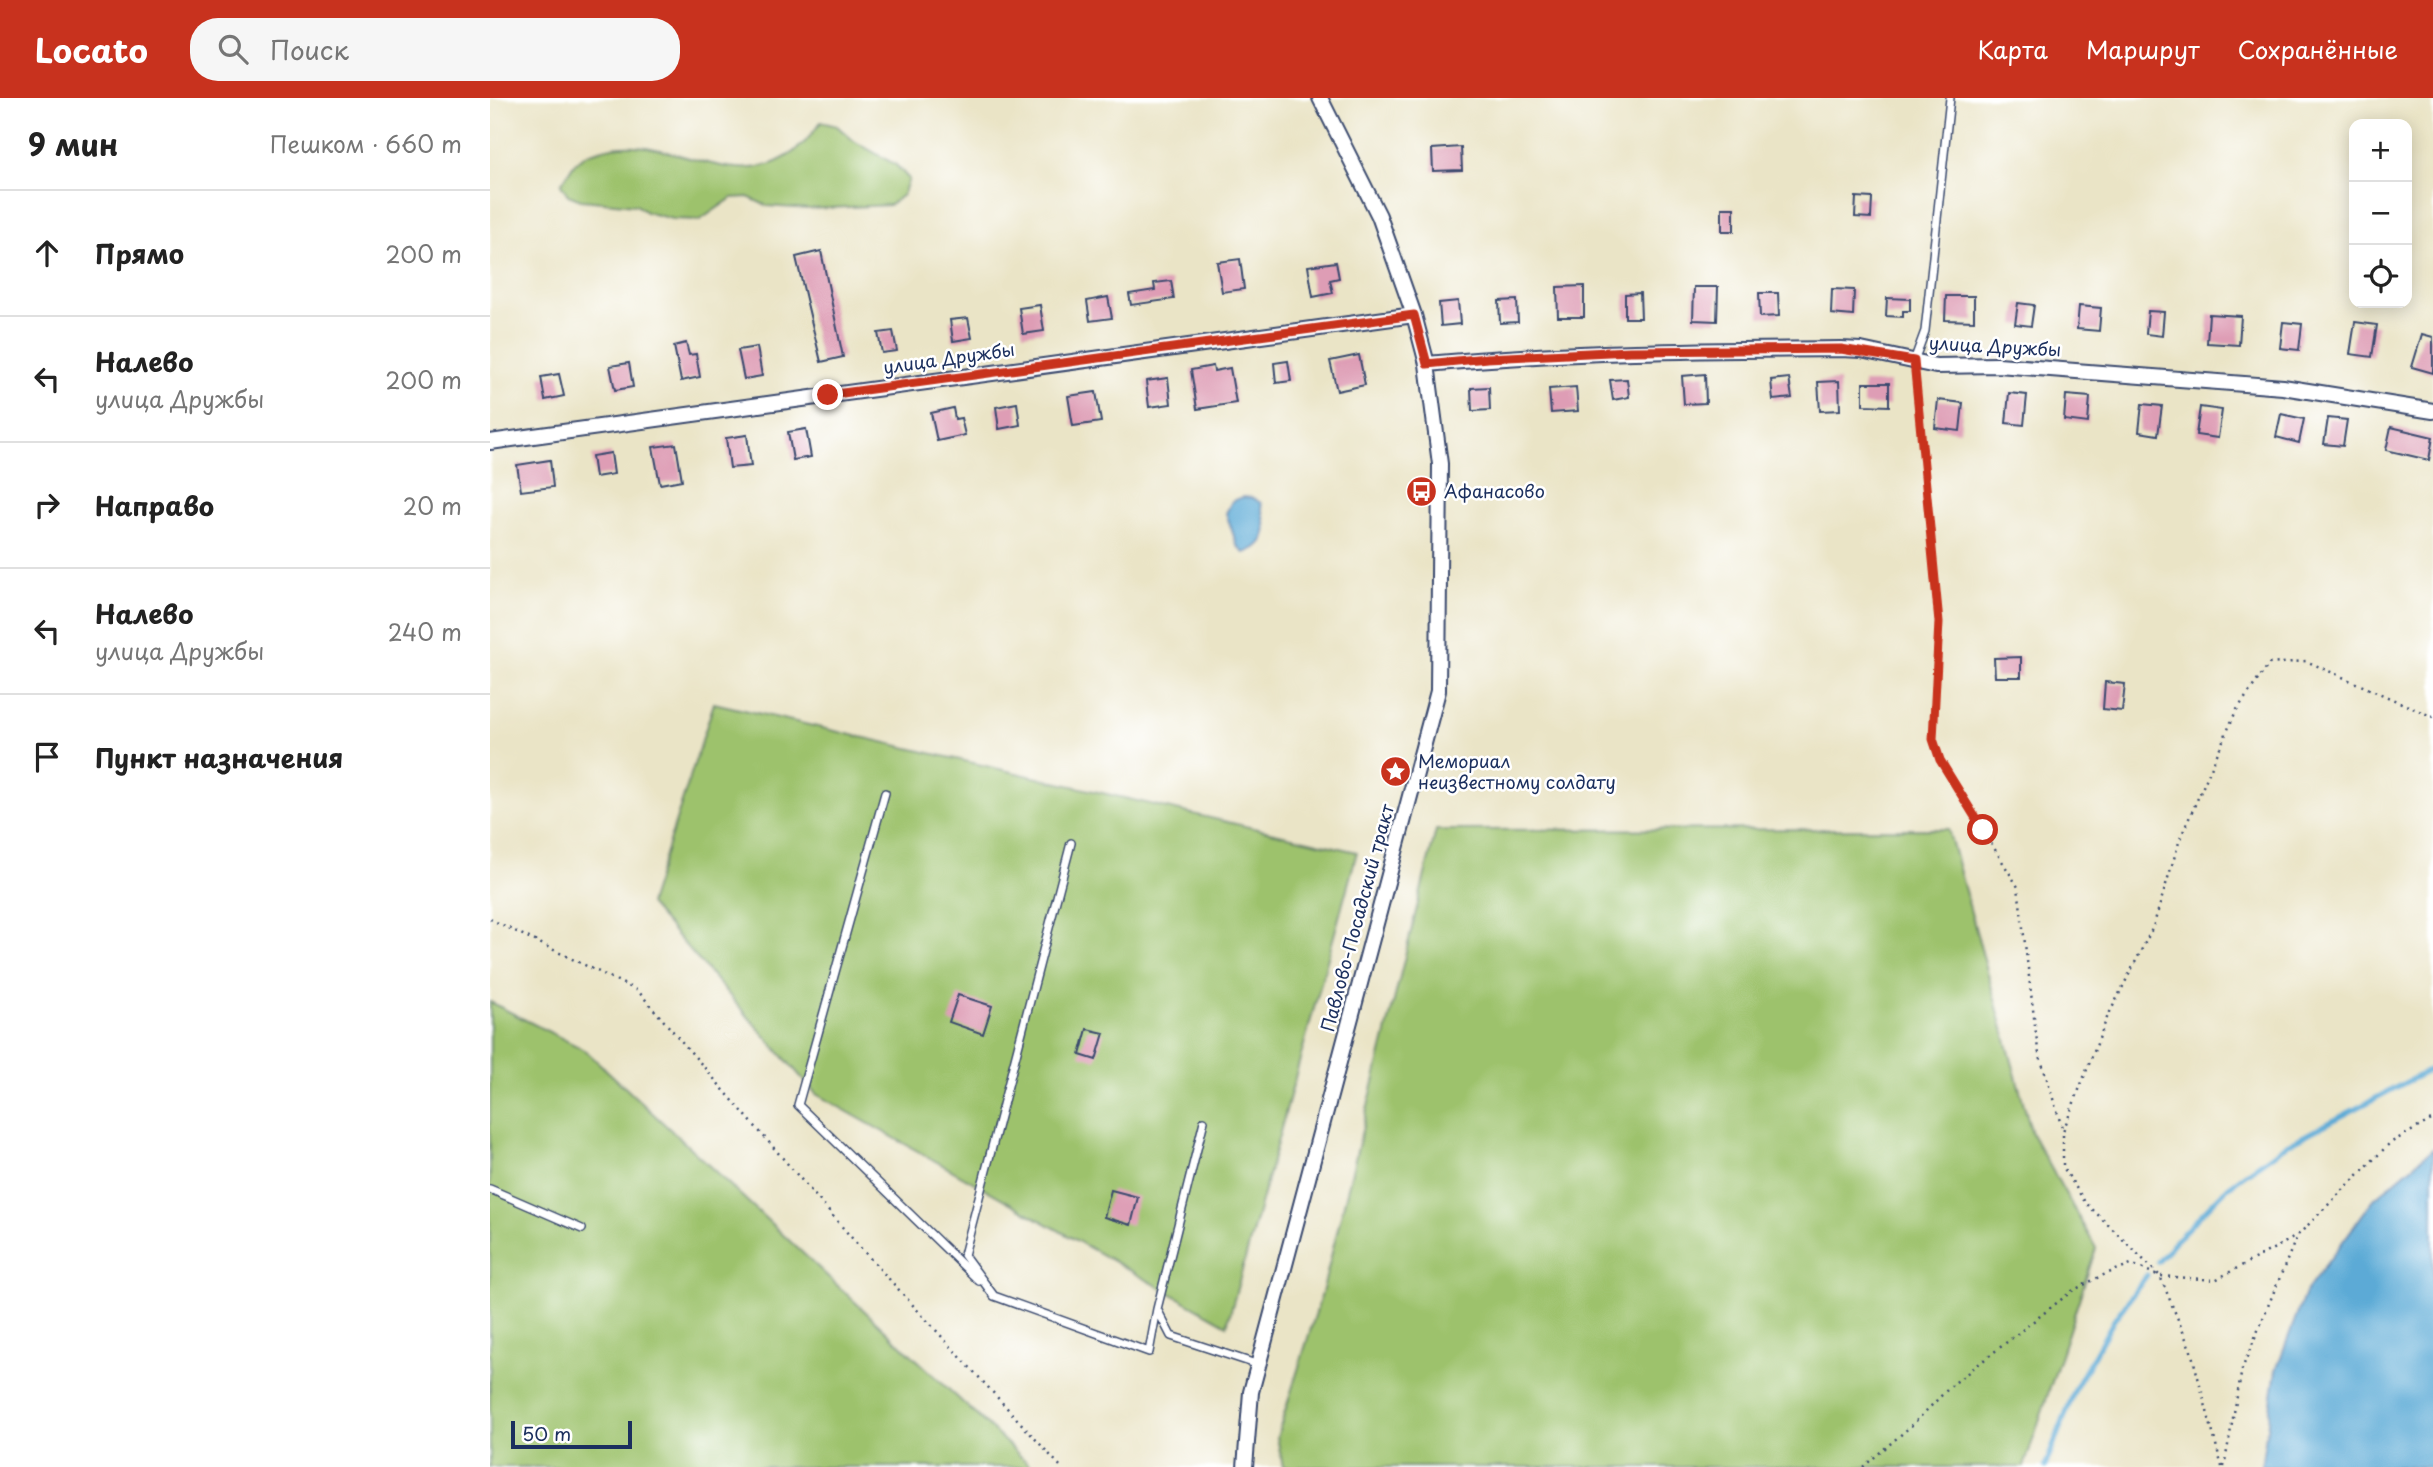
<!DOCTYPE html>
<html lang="ru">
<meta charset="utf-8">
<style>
:root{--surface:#fff;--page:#f6f6f6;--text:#222;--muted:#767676;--line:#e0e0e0;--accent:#c8321e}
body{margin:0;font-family:"Playpen Sans",sans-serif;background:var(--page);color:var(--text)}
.controls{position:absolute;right:21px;top:21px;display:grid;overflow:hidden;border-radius:14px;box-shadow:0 4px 18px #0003}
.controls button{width:63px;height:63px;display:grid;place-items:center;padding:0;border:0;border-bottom:2px solid var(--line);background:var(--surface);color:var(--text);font:35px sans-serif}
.scale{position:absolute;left:21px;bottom:18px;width:121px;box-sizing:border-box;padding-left:7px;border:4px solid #1b2f5e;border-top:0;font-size:19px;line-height:24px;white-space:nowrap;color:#1b2f5e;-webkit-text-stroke:5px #fff;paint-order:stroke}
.stop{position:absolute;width:21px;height:21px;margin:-16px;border:5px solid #c8321e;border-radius:50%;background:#fff}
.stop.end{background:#c8321e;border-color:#fff;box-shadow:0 2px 7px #0008}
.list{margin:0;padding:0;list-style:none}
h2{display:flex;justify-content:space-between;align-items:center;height:91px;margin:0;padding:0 28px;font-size:30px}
h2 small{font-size:23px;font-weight:400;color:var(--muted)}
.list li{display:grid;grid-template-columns:46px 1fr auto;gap:21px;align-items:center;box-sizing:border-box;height:126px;padding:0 28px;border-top:2px solid var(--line)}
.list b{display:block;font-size:26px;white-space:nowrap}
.list p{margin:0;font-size:23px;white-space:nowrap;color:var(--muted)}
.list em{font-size:23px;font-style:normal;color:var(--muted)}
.icon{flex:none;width:38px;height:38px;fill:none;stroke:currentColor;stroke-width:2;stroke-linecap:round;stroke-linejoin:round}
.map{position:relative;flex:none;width:1943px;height:1369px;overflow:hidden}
header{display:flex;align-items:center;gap:42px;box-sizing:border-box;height:98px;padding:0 35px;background:var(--accent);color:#fff}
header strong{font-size:33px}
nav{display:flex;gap:38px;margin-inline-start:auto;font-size:24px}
.search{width:490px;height:63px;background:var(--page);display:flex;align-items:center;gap:18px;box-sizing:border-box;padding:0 24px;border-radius:28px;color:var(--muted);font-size:26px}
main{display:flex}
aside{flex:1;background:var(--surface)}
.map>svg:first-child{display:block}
</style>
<header>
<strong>Locato</strong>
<div class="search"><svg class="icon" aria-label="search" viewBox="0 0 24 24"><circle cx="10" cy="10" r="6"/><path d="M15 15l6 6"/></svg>Поиск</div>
<nav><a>Карта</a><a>Маршрут</a><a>Сохранённые</a></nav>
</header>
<main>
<aside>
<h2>9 мин<small>Пешком · 660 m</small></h2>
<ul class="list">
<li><svg class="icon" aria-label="ahead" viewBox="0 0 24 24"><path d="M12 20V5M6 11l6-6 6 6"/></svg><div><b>Прямо</b></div><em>200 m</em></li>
<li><svg class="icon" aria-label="left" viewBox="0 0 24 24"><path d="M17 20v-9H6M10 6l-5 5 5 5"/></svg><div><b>Налево</b><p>улица Дружбы</p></div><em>200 m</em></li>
<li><svg class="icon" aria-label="right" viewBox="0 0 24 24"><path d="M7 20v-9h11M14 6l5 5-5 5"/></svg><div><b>Направо</b></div><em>20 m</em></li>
<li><svg class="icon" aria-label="left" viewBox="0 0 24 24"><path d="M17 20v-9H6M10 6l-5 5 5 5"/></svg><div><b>Налево</b><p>улица Дружбы</p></div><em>240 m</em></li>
<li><svg class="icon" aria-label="arrive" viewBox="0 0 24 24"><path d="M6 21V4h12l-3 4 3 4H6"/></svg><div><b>Пункт назначения</b></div></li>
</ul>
</aside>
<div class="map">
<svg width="1943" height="1369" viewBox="0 0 1943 1369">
<rect width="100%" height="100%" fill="#fff"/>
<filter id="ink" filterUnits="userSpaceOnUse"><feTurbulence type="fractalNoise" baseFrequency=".0143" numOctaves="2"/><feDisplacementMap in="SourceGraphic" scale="14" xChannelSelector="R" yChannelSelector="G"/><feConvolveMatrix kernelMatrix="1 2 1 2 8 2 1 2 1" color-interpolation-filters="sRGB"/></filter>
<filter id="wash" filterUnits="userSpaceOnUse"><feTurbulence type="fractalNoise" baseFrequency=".00686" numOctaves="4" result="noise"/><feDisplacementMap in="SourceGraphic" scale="28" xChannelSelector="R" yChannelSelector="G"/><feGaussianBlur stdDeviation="1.57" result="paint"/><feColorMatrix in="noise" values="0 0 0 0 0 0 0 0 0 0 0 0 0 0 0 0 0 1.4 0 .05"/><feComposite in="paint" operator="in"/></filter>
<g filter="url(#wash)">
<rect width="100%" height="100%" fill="#eae4c6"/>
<path fill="#9dc26c" stroke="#5c7865" stroke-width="2" d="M331,24L347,28L364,43L406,67L419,81L413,97L400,107L318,111L277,108L258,99L242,100L210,122L182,121L156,114L146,107L91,102L78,97L71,86C76,79 81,70 86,64C92,58 102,54 110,52C180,29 248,109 314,45C320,39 326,30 331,24Z
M224,605L867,754L737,1227L326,996L159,806Z
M1458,731L1542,1036L1606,1150L1534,1369H793L787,1339L832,1195L946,732Z
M0,904L95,952L542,1369H0Z"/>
<path fill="#5caad6" stroke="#3c6c9a" stroke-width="2" d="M753,399L763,400L771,405C776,429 783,446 754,455L747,447L736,415L742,403Z
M1943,1051V1369H1771L1786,1272L1815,1195L1884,1101Z"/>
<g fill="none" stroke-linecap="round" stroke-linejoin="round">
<path stroke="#5caad6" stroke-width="5" d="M1668,1164L1687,1141L1739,1088L1793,1049L1943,970
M1555,1369L1586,1289L1624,1222L1657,1177"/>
</g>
<g id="blocks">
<path fill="#de9db5" d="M971,49L972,72L943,73L942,51Z
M1366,99L1382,100L1381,120L1365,119Z
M1232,110H1244V133H1232Z
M331,153L353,259L331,264L306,159Z
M750,161L754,191L732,194L727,164Z
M846,164L849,180L840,182L843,195L823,199L818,168Z
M681,183L684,201L641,207L639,196L665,192L664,185Z
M1094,188V219H1068L1067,189Z
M1204,189H1228L1227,223L1203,222Z
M1342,191L1364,192L1363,218L1341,216Z
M1150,195L1151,220H1135V196Z
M1269,195H1288L1289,218L1270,219Z
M1456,198H1484V223L1455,222Z
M618,199L622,220L600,223L597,203Z
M1397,200L1420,201V213H1413V219L1396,218Z
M1027,202L1028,224L1010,225L1009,203Z
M968,203L970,226L951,228L949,205Z
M1528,205L1544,207L1541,228L1525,226Z
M550,207L554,233L533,236L529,210Z
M1589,208L1611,210L1609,233L1587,231Z
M1658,213L1674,214L1672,238L1656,236Z
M1719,216L1751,218L1749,247L1717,245Z
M478,220L482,240L463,243L460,222Z
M1793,224L1812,226L1809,252L1790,250Z
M1865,224L1887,227L1882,259L1860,256Z
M403,233L407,253L392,255L388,235Z
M1932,236L1943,239V275L1922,269Z
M196,245L199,257L206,256L210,279L191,283L184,248Z
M267,249L272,278L254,281L248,252Z
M869,257L875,287L847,293L840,263Z
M798,263L801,283L786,285L784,265Z
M139,265L143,289L125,292L120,268Z
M723,268L724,273L740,270L746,305L707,311L701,272Z
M69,276L74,298L55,302L51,279Z
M1215,276L1216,305L1194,306L1192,278Z
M678,280L681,306L659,309L656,283Z
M1299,280L1302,300L1283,302L1281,282Z
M1137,281L1139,299L1123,302L1120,282Z
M1349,283L1350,312L1330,313L1328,284Z
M1373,285H1399V308L1373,307Z
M999,289L1000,312L982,313L981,290Z
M1086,289L1088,313L1061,315L1059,291Z
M606,294L611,324L583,328L578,298Z
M1519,295L1537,297L1534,327L1516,325Z
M1576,297L1600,299L1598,325L1574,322Z
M1448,302L1473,305L1470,333L1445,330Z
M527,305L530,327L509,331L506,309Z
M1652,306L1672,308L1668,337L1649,334Z
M1710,309L1732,312L1728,340L1706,337Z
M463,310L465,321L471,320L475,337L447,343L441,315Z
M1791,316L1814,321L1809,345L1786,339Z
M1838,320L1857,322L1853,348L1834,346Z
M1901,329L1943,339L1939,362L1896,352Z
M316,331L321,359L303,362L298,334Z
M257,337L261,368L240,370L236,340Z
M186,346L192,382L170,386L163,349Z
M121,355L124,376L105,379L102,358Z
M60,362L63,389L31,393L27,367Z
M1531,559V579H1505L1504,560Z
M1615,584L1635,586L1632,613L1613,611Z
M468,897L502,908L493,936L459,924Z
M597,931L614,935L606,962L590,957Z
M621,1092L648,1099L641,1127L614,1119Z"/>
</g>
</g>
<g filter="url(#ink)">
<use href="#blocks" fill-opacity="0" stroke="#3a4a6e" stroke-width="2"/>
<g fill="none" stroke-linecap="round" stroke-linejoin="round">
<defs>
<path id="service" d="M1424,263L1435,233L1460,0
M395,695L308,1007L489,1183
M581,745L474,1157L504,1198L659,1254L667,1211
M714,1023L667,1211L681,1238L769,1267
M0,1091L92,1131"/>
<path id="minor" d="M937,266C1075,253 1213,252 1351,251L1371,252L1446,268L1508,267L1793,289L1943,313
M0,344L924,217
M755,1369L761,1294L948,593L950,366L937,266L924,217L889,118L830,0"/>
</defs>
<use href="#service" stroke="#3a4a6e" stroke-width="10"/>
<use href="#minor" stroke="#3a4a6e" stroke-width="18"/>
<path stroke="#3a4a6e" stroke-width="2.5" stroke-dasharray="2 5" stroke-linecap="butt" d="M1426,279L1449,524L1443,641L1450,662L1528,789L1548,952L1573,1033
M0,821L148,893L367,1146L571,1369
M1373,1369L1421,1328L1462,1287L1582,1193L1611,1178L1641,1166L1670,1178L1725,1182L1807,1138
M1732,1369L1701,1253L1670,1178L1595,1104L1573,1069V1033L1617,920L1663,829L1690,741L1746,613L1779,566L1816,563L1943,619
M1734,1369L1752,1271L1807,1138L1900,1045L1943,1021"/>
<use href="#service" stroke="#fff" stroke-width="7"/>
<use href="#minor" stroke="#fff" stroke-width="14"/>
</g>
</g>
<g fill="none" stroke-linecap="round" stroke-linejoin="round" filter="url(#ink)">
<path stroke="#c8321e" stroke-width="9" d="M338,297L924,217L937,266L997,260L1140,253L1351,251L1424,263L1449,524L1443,641L1450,662L1493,732"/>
</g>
<defs>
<symbol id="bus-disc" viewBox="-11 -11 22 22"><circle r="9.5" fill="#c8321e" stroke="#fff"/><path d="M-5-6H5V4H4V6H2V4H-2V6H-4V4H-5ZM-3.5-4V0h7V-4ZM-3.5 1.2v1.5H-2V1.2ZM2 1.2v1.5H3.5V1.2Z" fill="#fff"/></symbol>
<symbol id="sight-disc" viewBox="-11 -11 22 22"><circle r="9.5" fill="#c8321e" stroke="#fff"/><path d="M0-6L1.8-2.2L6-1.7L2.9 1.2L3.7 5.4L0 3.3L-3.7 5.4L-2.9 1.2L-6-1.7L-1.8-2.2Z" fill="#fff"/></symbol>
</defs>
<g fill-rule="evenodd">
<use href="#bus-disc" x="914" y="376" width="35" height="35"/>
<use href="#sight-disc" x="888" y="656" width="35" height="35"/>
</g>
<g text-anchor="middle" stroke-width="5" stroke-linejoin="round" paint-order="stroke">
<g font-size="18" fill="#1b2f5e" stroke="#fff">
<text transform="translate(1505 249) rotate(3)" y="6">улица Дружбы</text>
<text transform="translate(459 261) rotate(-8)" y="6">улица Дружбы</text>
<text transform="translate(868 820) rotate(-75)" y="6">Павлово-Посадский тракт</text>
</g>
<g font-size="18" fill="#1b2f5e" stroke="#fff" text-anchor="start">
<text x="954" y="400">Афанасово</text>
<text x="928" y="670">Мемориал<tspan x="928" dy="21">неизвестному солдату</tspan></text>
</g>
</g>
</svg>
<div class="controls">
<button>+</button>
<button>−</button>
<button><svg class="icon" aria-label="locate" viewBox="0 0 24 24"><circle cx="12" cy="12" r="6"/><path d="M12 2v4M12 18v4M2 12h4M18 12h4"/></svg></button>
</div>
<div class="scale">50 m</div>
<div class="stop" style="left:1493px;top:732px"></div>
<div class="stop end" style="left:338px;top:297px"></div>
</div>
</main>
